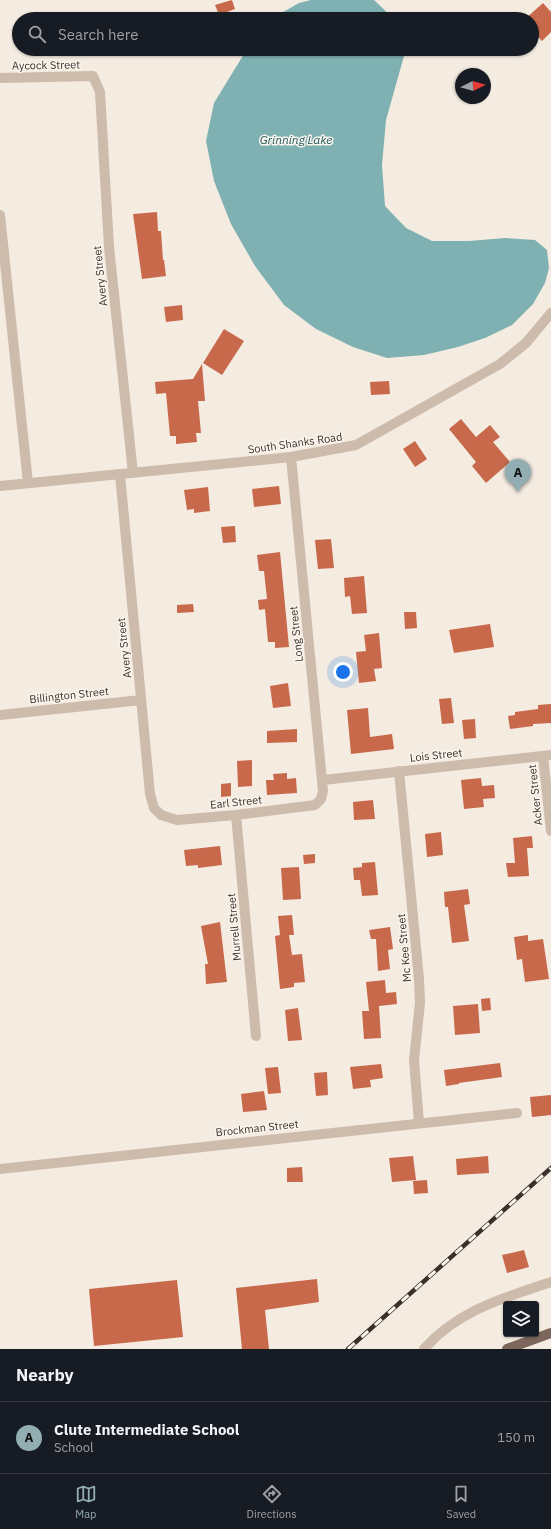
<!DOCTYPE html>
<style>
:root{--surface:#171b24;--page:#242831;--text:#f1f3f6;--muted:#9ea1a6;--line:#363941;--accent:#92aeb2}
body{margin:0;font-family:"IBM Plex Sans",sans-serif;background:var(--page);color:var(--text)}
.controls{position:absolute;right:12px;bottom:12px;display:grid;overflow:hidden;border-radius:4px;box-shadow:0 1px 3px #0004}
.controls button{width:36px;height:36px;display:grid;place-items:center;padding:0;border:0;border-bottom:1px solid var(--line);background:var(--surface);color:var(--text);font:20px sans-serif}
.compass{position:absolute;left:455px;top:68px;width:36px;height:36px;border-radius:50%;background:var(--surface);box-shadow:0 1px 3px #0004;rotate:85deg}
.you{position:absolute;left:343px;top:672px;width:14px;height:14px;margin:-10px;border:3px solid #fff;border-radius:50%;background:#1a73e8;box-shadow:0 0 0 6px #1a73e833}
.badge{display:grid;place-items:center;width:26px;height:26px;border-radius:50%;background:var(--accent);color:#111;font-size:13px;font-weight:700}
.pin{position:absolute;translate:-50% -33px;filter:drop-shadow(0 1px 2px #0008)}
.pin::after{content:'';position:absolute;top:21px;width:14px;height:12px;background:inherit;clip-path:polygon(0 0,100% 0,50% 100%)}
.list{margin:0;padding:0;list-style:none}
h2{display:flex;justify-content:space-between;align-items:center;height:52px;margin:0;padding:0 16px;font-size:17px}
h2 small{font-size:13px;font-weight:400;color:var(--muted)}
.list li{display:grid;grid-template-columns:26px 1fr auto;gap:12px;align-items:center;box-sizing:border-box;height:72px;padding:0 16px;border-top:1px solid var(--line)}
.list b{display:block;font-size:15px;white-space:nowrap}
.list p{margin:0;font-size:13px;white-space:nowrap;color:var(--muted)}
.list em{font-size:13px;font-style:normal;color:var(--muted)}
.icon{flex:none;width:22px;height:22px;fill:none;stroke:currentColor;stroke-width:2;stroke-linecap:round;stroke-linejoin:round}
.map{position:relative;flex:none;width:551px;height:1349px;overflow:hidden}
.search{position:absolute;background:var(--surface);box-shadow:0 1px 3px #0004;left:12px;right:12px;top:12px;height:44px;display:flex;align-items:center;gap:10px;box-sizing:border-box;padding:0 14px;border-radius:22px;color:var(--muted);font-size:15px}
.sheet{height:124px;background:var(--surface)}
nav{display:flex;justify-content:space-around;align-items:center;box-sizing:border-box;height:56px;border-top:1px solid var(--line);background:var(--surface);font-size:11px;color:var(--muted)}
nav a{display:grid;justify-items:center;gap:2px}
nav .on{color:var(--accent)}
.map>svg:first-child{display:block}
</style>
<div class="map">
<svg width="551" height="1349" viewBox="0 0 551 1349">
<rect width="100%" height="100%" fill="#f4ebe1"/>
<path fill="#7fb0b2" d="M311,0H374L394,19H271L299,3Z
M247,49H403L404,56L386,120L382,165L385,206L406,228L432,241H469L505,238L535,240L547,250L549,268L545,283L533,304L512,325L485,338L458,347L424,355L387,358L353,347L316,329L284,305L255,266L231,224L214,181L206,141L214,103Z"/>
<path fill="#c8694b" d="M232,0L235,9L219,15L215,5Z
M543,3L551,12V32L542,41L532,30V19H525Z
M157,212L158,231H161L163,260H164L166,276L142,279L133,214Z
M182,305L183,320L166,322L164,307Z
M224,329L244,341L222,375L203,363Z
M202,364L205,401H198L201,433H196L197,442L176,444V436H170L166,393L156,394L155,382L193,379Z
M389,381L390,394L371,395L370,382Z
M461,419L476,437L490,425L500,437L493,442L510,462L486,483L472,466L476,462L449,429Z
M415,441L427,459L415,467L403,449Z
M279,486L281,504L254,507L252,489Z
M208,487L210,511L194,513V509L187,510L184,490Z
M235,526L236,542L223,543L221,527Z
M331,539L334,568L318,569L315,540Z
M280,552L289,647L275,648V642H268L265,609L259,610L258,600L267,599L264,571H259L257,555Z
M364,576L367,613L352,614L350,596L345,597L344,578Z
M193,604L194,612L177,613V605Z
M404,612H416L417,628L405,629Z
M490,624L494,647L454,653L449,630Z
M379,633L382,668L374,669L376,681L359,683L356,652L366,651L364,635Z
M288,683L291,706L273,708L270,686Z
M451,698L454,723L442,724L439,699Z
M551,704V723L533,724V726L510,729L508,716L515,715V712L538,709V705Z
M368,708L370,737L392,734L394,749L351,754L347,710Z
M475,719L476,738L464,739L462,720Z
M297,729V742L267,743V731Z
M252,760V786L238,787L237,761Z
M287,773V779L296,778L297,793L267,795L266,780H274L273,774Z
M481,778L482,786L494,785L495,798L483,799L484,807L464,809L461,780Z
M231,783V796L221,797V784Z
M373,800L375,819L354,820L353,802Z
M441,832L443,855L427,857L425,834Z
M532,836L533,848H527L529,876L508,877L506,863H515L513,838Z
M220,846L222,865L198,868V865L186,866L184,850Z
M315,854V863L304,864L303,855Z
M375,862L378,895L362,896L360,880H354L353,868L362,867V863Z
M299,867L301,899L283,900L281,868Z
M468,889L470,904L464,905L469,941L452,943L448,907H445L444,892Z
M292,915L294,935H289L292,955L302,954L305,982L294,983V987L280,989L275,936L280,935L278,916Z
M220,922L227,982L206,984L205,964H208L201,926Z
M390,927L393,949L388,950L390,969L378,971L376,939H371L369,930Z
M528,935V941L543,939L549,979L525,982L522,959L517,960L514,937Z
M385,980L386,993L396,992L397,1004L379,1006L381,1038L364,1039L362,1011H369L366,982Z
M490,998L491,1010L482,1011L481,999Z
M478,1004L480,1033L455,1035L453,1006Z
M298,1008L302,1040L288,1041L285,1010Z
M500,1063L502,1077L459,1083V1084L446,1086L444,1070Z
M381,1064L383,1078L370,1080L371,1087L353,1089L350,1067Z
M278,1067L281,1093L268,1094L265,1068Z
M327,1072L328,1095L316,1096L314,1073Z
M264,1091L267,1110L243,1112L241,1094Z
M551,1095V1115L532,1117L530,1097Z
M413,1156L416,1180L392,1182L389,1158Z
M488,1156L489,1173L457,1175L456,1159Z
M302,1167L303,1182H287V1168Z
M427,1180L428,1193L414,1194L413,1181Z
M524,1250L529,1267L507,1273L502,1255Z
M317,1279L319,1302L265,1310L269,1349H242L236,1288Z
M177,1280L183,1337L94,1346L89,1289Z"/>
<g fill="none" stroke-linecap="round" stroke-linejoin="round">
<path stroke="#cdbbac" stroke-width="10" d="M0,78L93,76L100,92L109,247L133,473
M0,215L28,483
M120,475L150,794L154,808L161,815L177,820L236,815L315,805L321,799L323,791L291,457
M0,486L291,457L356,445L500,364L526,343L551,313
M0,715L141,700
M543,756L551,831
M399,771L419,979L420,1003L414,1060L419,1123
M323,780L551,755
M236,815L256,1036
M0,1169L517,1113
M424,1349C458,1310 504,1298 551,1282"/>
<path stroke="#7d675c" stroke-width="10" d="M507,1349L551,1333"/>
<defs>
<path id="rail" d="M348,1349L551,1168"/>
</defs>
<use href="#rail" stroke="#3b302b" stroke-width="4.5"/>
<use href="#rail" stroke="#fbf5ee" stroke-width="3" stroke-dasharray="9" stroke-linecap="butt"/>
</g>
<g text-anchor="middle" stroke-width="3" stroke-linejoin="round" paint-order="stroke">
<g font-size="11" fill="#3b302b" stroke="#fbf5ee">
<text transform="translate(46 65) rotate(-1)" y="4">Aycock Street</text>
<text transform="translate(100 276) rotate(-96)" y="4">Avery Street</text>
<text transform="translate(295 443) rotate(-8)" y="4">South Shanks Road</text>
<text transform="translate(296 634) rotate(-96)" y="4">Long Street</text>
<text transform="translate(124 648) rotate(-96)" y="4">Avery Street</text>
<text transform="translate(69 695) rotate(-6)" y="4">Billington Street</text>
<text transform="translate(436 755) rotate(-6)" y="4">Lois Street</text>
<text transform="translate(535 795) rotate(-96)" y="4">Acker Street</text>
<text transform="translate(236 802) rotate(-6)" y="4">Earl Street</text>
<text transform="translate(234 927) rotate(-95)" y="4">Murrell Street</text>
<text transform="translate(404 948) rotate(-95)" y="4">Mc Kee Street</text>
<text transform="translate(257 1128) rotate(-6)" y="4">Brockman Street</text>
</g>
<g font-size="12" font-style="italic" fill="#1f5a5e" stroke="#fbf5ee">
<text x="296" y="144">Grinning Lake</text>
</g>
</g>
</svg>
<div class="controls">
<button><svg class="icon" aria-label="layers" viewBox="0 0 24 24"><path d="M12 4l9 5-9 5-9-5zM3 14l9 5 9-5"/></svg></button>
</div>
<svg class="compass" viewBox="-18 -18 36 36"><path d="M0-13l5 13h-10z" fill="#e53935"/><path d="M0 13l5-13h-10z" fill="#9ea1a6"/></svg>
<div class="you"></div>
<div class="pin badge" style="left:518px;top:492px">A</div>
<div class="search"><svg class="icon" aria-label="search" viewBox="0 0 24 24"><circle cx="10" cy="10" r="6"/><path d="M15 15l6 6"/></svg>Search here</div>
</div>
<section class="sheet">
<h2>Nearby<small></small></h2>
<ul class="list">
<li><span class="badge">A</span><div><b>Clute Intermediate School</b><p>School</p></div><em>150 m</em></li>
</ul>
</section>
<nav>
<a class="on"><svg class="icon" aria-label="map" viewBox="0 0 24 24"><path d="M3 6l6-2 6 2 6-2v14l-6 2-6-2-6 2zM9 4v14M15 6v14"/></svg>Map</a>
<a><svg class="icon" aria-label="directions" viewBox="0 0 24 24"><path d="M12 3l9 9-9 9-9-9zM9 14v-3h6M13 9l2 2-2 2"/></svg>Directions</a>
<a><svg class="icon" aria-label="saved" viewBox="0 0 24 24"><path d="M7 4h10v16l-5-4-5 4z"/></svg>Saved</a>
</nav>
